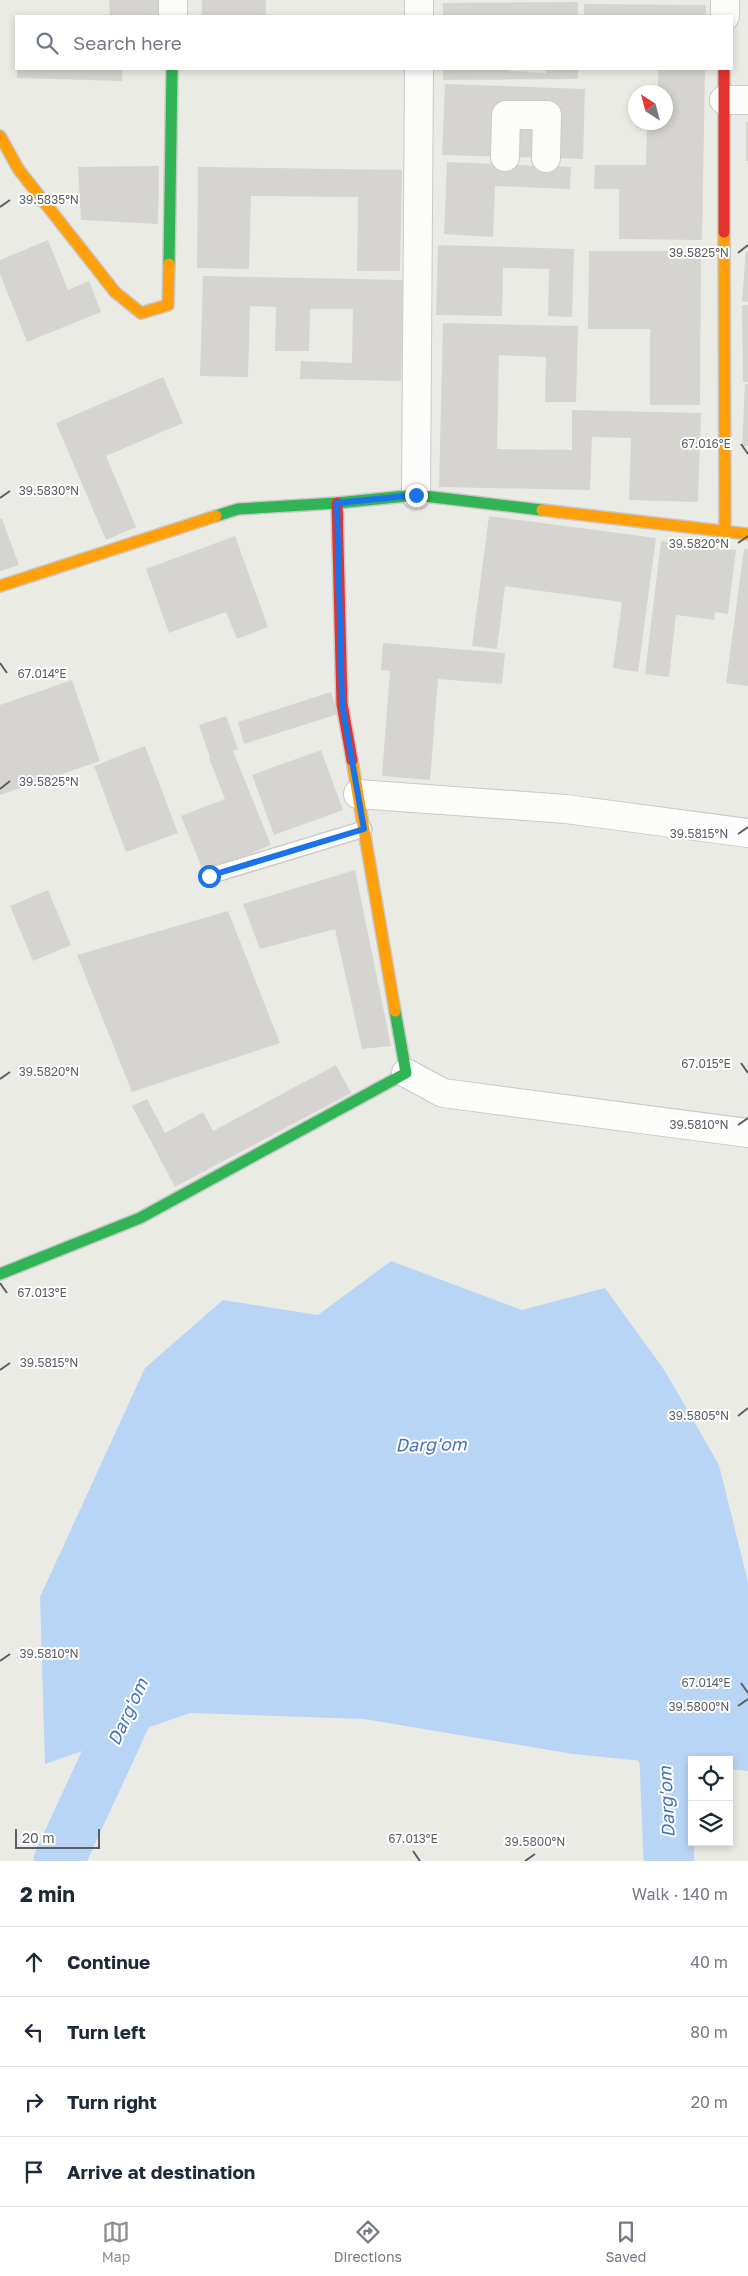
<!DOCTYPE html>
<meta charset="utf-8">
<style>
:root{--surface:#fff;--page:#f6f6f7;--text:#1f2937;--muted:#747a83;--line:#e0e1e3;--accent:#8d8f92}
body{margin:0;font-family:"Golos Text",sans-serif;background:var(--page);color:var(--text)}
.controls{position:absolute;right:15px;bottom:15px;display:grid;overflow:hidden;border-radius:0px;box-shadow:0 2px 8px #0003}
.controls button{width:45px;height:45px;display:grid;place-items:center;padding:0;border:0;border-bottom:1px solid var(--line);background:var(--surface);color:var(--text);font:25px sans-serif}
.compass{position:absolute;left:628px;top:85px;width:45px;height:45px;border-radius:50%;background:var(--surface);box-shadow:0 2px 8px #0003;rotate:324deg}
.scale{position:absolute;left:15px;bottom:12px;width:85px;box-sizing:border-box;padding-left:5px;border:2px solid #5b5e64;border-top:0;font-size:14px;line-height:18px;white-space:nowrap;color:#5b5e64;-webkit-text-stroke:4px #fff;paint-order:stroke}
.stop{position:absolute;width:15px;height:15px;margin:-11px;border:4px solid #1a73e8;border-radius:50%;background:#fff}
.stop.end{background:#1a73e8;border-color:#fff;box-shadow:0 1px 5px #0008}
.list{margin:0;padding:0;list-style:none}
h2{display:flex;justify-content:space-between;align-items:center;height:65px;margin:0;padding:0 20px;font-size:21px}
h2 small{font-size:16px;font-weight:400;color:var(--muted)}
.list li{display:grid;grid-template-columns:32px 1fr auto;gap:15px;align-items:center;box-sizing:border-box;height:70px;padding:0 20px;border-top:1px solid var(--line)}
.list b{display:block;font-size:19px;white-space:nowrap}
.list em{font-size:16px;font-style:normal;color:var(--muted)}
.icon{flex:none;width:28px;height:28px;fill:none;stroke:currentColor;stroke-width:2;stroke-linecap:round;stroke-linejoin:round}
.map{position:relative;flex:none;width:748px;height:1861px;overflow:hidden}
.search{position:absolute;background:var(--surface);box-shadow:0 2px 8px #0003;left:15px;right:15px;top:15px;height:55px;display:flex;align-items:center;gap:12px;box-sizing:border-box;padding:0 18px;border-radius:0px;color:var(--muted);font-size:19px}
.sheet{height:345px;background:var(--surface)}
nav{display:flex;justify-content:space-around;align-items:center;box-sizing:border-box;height:70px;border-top:1px solid var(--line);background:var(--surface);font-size:14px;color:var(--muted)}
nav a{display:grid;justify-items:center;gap:2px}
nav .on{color:var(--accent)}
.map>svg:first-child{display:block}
</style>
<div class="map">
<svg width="748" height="1861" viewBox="0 0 748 1861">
<rect width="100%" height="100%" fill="#ebebe6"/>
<path fill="#b9d5f6" d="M391,1261L522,1310L605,1288L665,1371L719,1465L748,1582V1771L729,1769V1760H692V1766L573,1754L364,1719L190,1713L45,1764L40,1597L145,1368L223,1300L318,1315Z"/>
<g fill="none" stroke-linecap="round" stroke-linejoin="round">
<path stroke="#b9d5f6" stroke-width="51" d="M643,1696L665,1760L669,1861
M59,1861L145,1675"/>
</g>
<path fill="#d5d4d1" d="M109,0H168V16H110Z
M202,0H266V16H202Z
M578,2V16H443V3Z
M584,4L706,5V16H584Z
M17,69H122V81L17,78Z
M443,69H509V71L546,73V69H578V79L443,80Z
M658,69H705L702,240L619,239V189H594L595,165H646L647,122H666V92H658Z
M445,84L585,89L583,159L442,155Z
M746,122H748V161H746Z
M447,162L571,167L570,189L495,186L493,237L444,234Z
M159,166L158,224L81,220L78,167Z
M198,167L402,170L400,271H357L358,197L251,196L249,269L197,268Z
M48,240L68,290L89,281L101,312L27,342L0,274V260Z
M438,245L574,249L572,317L548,316L549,269L503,268L502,316L436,315Z
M589,251H701L700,405H650V329H588Z
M746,251L748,252V302L742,301Z
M203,276L403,280L401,381L300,379L301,361L352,363L353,309H310L309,351H275L276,307L250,306L248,377L200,376Z
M742,305H748V382H743Z
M443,323L578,326L576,402H545L546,357L499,355L497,449L572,450V410L701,413L698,502L629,500L631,438L592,437L590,490L439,487Z
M163,377L183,423L106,456L136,527L106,540L56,423Z
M745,384H748V446H742Z
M489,516L656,538L638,672L613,668L622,602L505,586L497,649L472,646Z
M0,519H2L19,565L0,571Z
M235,536L268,627L237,639L226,612L169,633L146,569Z
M661,541L736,550L728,614L715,612L714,620L676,615L669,677L645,674Z
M744,549H748V686L726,683Z
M383,643L505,653L502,684L438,679L430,780L382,776L390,671L381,670Z
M72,680L100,761L0,795V705Z
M331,692L338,714L244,744L238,722Z
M226,716L238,749L233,751L271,845L204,873L181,816L225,799L209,758L210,757L199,725Z
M145,746L178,833L126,852L94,766Z
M321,750L343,810L274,835L252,775Z
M355,870L391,1046L362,1049L335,929L260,949L243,904Z
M48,890L71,945L33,961L10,906Z
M228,911L280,1043L132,1092L77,955Z
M336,1065L351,1093L175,1187L132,1106L147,1099L165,1133L203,1112L213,1131Z"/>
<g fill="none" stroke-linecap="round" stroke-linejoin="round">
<defs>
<path id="lane" d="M209,876L364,829"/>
<path id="street" d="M173,16V0
M419,16V0
M725,16V0
M724,100H748
M505,157L506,115H547L546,158
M416,495L419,69
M358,794L566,809L748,833
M406,1073L443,1093L748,1133"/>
<path id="fast" d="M169,264L172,69
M216,516L238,509L337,503L416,495L542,510
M0,1274L140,1218L406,1073L395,1011"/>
<path id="slow" d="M0,136L19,170L115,292L141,313L168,305L169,264
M724,232L725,531
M542,510L748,534
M0,586L216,516
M352,760L395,1011"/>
<path id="jam" d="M724,69V232
M337,503L342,704L352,760"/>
</defs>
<use href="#lane" stroke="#c8c9c8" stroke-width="18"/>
<use href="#street" stroke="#c8c9c8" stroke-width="30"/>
<use href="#fast" stroke="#c8c8c7" stroke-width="14"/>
<use href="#slow" stroke="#c8c8c7" stroke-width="14"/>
<use href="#jam" stroke="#c8c8c7" stroke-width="14"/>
<use href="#lane" stroke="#fcfcfb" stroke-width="15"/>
<use href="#street" stroke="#fcfcfb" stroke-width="28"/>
<use href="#fast" stroke="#30b455" stroke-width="11"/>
<use href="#slow" stroke="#ff9f0a" stroke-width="11"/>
<use href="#jam" stroke="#e5322d" stroke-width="11"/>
</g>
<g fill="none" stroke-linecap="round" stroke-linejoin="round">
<path stroke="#1a73e8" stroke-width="6" d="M209,876L364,829L342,704L337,503L416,495"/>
</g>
<path fill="none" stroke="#5b5e64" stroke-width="2" d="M0,207L10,200M738,253L748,245M741,444L748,454M0,498L10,491M738,543L748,536M0,663L7,673M0,789L10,781M738,834L748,827M741,1063L748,1073M0,1079L10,1072M738,1125L748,1118M0,1283L7,1293M0,1370L10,1363M738,1416L748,1408M0,1661L10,1654M741,1683L748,1693M738,1706L748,1699M413,1851L420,1861M525,1861L535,1854"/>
<g text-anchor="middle" stroke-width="4" stroke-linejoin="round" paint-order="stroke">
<g font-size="18" font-style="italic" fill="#4772c0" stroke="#fff">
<text transform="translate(431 1445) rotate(-1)" y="6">Darg'om</text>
<text transform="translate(128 1712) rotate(-65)" y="6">Darg'om</text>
<text transform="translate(667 1802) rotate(-93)" y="6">Darg'om</text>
</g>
</g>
<g font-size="12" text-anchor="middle" fill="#5b5e64" stroke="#fff" stroke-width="4" stroke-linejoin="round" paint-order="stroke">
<text x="49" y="204">39.5835°N</text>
<text x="699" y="257">39.5825°N</text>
<text x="706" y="448">67.016°E</text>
<text x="49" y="495">39.5830°N</text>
<text x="699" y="548">39.5820°N</text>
<text x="42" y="678">67.014°E</text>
<text x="49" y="786">39.5825°N</text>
<text x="699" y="838">39.5815°N</text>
<text x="706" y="1068">67.015°E</text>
<text x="49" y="1076">39.5820°N</text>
<text x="699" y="1129">39.5810°N</text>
<text x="42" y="1297">67.013°E</text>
<text x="49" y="1367">39.5815°N</text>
<text x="699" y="1420">39.5805°N</text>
<text x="49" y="1658">39.5810°N</text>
<text x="706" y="1687">67.014°E</text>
<text x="699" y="1711">39.5800°N</text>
<text x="413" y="1843">67.013°E</text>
<text x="535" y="1846">39.5800°N</text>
</g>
</svg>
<div class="controls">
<button><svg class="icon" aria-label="locate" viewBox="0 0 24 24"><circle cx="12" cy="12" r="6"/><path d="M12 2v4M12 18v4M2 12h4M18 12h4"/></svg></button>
<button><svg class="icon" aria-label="layers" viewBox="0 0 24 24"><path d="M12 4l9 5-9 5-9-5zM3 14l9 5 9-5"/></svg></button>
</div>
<svg class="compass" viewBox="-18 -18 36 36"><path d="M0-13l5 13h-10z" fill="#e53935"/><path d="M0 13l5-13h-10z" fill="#747a83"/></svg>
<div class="scale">20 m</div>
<div class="stop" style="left:209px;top:876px"></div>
<div class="stop end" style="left:416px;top:495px"></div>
<div class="search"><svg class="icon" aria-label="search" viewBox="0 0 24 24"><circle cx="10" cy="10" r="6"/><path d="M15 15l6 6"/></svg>Search here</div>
</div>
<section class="sheet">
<h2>2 min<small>Walk · 140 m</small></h2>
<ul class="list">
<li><svg class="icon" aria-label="ahead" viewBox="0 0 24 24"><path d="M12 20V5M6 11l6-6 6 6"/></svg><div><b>Continue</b></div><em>40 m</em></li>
<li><svg class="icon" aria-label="left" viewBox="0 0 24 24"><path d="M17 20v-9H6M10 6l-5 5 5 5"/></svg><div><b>Turn left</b></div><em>80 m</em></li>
<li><svg class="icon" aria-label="right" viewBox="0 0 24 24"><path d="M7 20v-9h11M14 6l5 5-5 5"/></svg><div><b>Turn right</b></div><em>20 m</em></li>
<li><svg class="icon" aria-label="arrive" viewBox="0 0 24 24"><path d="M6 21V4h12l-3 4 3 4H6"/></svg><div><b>Arrive at destination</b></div></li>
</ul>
</section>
<nav>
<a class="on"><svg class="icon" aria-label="map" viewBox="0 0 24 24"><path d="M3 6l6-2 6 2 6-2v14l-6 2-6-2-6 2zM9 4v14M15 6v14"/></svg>Map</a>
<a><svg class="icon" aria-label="directions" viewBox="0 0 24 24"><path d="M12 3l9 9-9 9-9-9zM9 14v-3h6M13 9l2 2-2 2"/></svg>Directions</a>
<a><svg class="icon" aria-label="saved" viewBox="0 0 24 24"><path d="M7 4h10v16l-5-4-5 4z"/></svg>Saved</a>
</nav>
